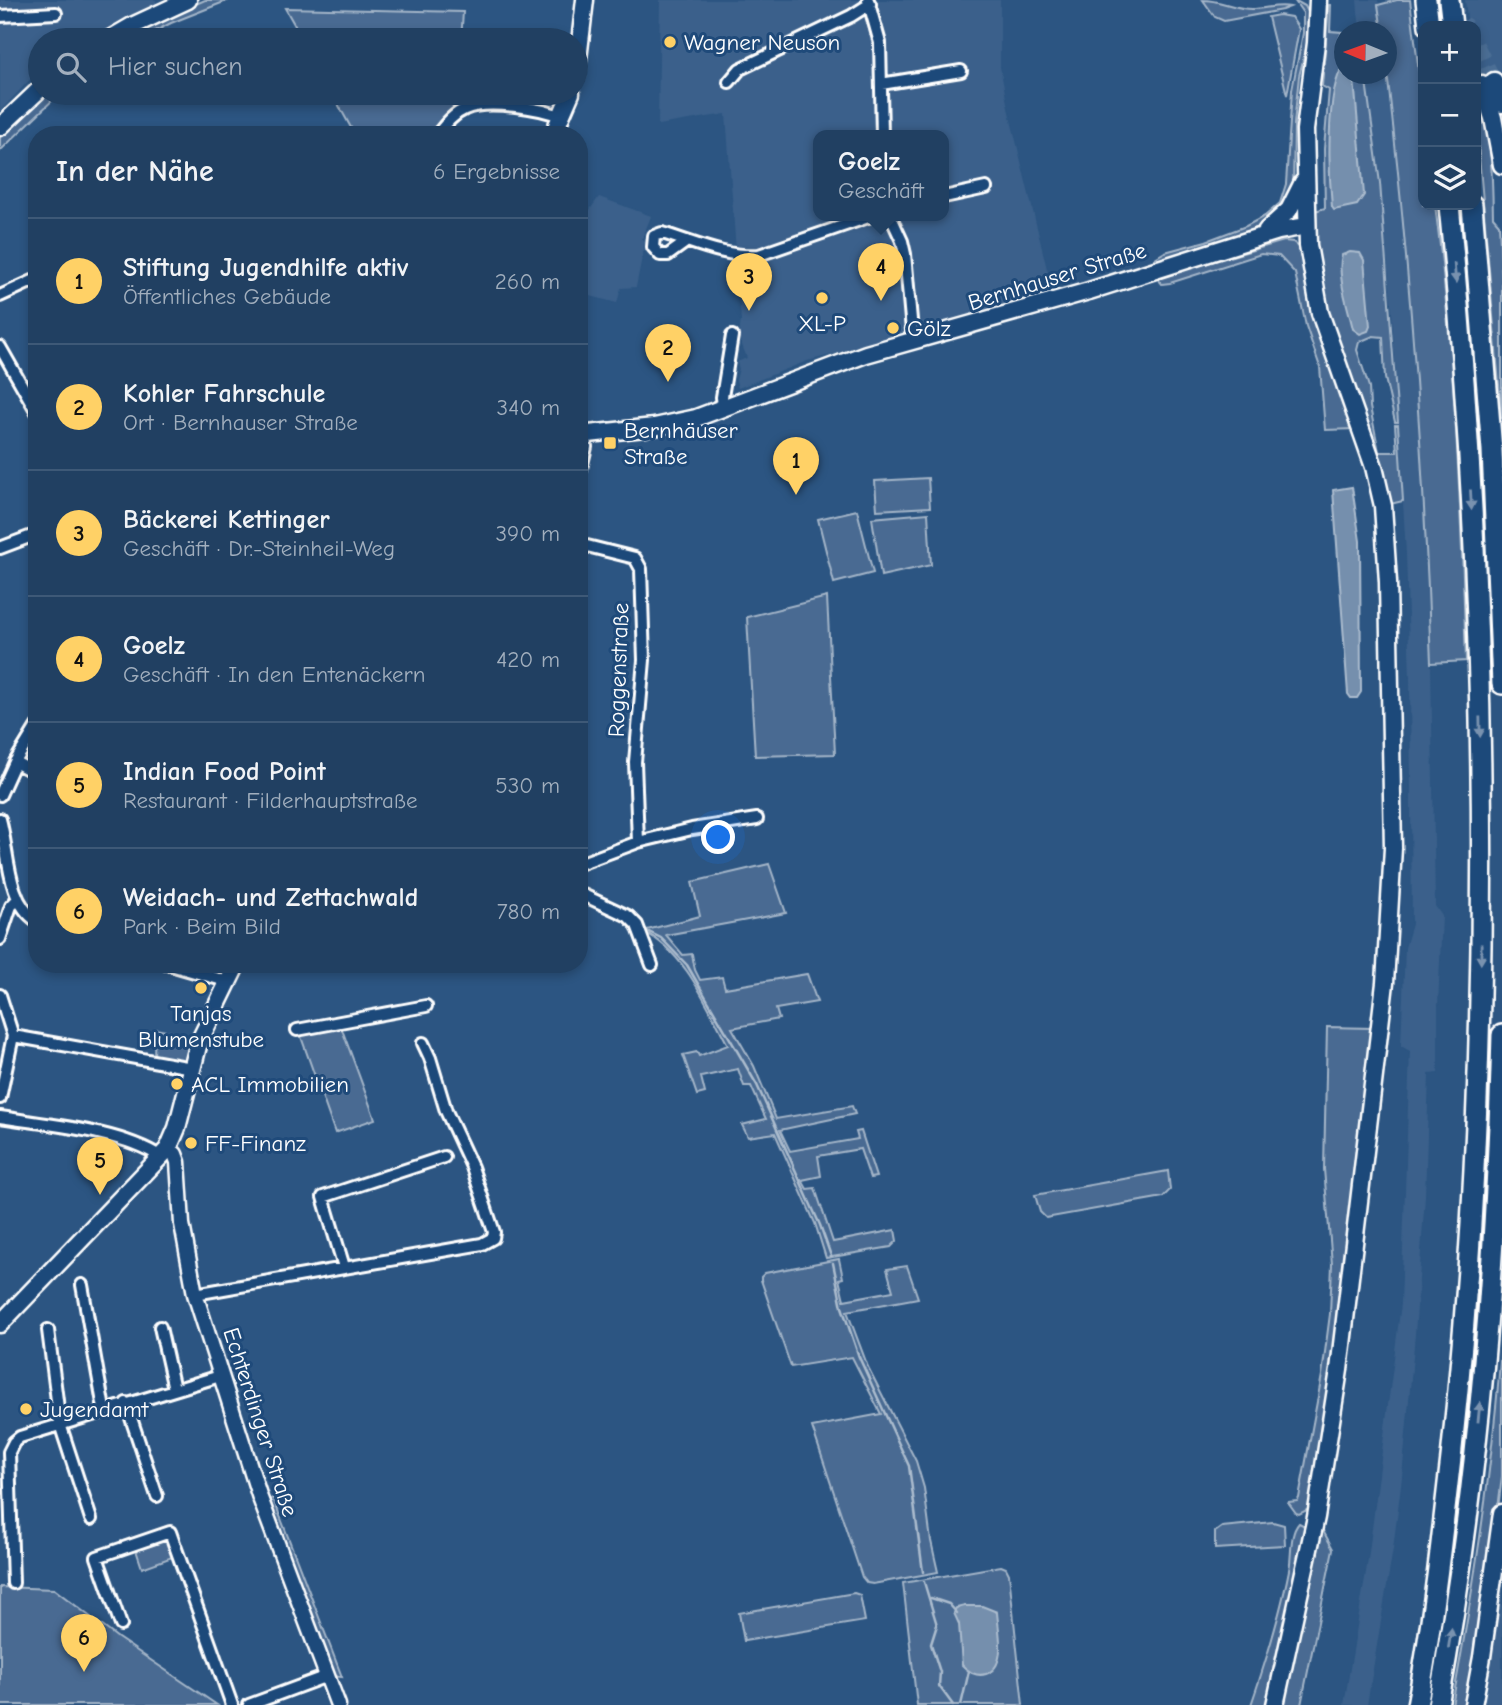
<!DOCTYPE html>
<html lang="de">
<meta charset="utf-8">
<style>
:root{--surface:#214062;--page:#2d4b6b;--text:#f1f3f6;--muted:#a2afbe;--line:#3e5977;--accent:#ffd166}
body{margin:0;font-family:"Comic Neue",sans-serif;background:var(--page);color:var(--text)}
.controls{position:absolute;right:21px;top:21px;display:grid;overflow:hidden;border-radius:14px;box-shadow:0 4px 10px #0003}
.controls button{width:63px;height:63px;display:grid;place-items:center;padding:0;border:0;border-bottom:2px solid var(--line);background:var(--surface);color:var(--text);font:35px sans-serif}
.compass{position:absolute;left:1334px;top:21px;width:63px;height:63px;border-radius:50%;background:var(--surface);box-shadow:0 4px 10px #0003;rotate:271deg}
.you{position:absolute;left:719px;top:838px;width:24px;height:24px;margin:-18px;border:5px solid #fff;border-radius:50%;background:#1a73e8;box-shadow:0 0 0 10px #1a73e833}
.badge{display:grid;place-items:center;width:46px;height:46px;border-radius:50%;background:var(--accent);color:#111;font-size:23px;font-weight:700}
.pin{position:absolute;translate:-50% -58px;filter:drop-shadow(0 2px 4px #0008)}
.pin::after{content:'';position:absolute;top:37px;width:24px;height:21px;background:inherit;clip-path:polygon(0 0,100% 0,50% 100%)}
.popup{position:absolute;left:813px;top:130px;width:136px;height:91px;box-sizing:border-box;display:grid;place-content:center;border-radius:14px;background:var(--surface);filter:drop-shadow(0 2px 5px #0005);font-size:23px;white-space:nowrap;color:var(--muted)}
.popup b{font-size:26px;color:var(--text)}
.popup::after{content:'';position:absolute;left:50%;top:100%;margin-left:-14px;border:14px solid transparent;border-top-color:var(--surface)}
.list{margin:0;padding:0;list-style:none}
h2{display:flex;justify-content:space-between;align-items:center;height:91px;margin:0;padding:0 28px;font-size:30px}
h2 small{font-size:23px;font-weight:400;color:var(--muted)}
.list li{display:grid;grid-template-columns:46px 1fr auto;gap:21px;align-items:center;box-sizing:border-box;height:126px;padding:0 28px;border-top:2px solid var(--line)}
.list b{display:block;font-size:26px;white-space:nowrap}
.list p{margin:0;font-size:23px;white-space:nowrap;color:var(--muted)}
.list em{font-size:23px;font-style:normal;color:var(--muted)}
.icon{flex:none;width:38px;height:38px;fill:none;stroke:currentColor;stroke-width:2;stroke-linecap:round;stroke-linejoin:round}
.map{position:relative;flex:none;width:1502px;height:1705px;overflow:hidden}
.search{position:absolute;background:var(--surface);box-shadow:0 4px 10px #0003;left:28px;top:28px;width:560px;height:77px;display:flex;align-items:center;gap:18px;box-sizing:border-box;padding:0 24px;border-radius:38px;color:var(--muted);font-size:26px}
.panel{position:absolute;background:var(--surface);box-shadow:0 4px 10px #0003;left:28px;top:126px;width:560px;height:847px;border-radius:28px}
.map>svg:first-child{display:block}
</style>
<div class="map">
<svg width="1502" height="1705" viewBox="0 0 1502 1705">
<rect width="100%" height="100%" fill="#2c5582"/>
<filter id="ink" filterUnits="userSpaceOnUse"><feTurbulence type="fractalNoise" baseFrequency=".0143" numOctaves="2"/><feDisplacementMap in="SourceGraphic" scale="14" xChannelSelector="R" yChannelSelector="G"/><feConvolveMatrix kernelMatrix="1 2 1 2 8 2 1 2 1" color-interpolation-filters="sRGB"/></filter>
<g filter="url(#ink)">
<path fill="#3b618b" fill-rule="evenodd" d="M0,0H156V4L84,40H40V69L0,111Z
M660,0H1000V67L1008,108L1054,298L807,361L738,388L736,380L739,369L737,362L747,358L739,337L741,320L726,114L658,125ZM818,135H944V215H818Z
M1357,0H1378L1382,31H1360Z
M1465,0H1502V72L1476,79V26H1468Z
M1387,72L1409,284L1425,527L1431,663L1435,906L1442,916L1438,1005V1073L1429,1074L1425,1196L1415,1334L1402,1477L1393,1549L1367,1705H1344L1368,1560L1401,1304L1410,1051L1401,1046L1405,948L1412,924L1410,678L1406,553L1392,314L1380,183L1365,74H1386Z
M599,197L651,216L642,239L645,242L636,287L621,288L617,303L583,294L579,302V225Z
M1502,1598V1705H1483L1491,1657Z"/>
<path fill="#486b92" stroke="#a4b5c8" stroke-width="2" d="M205,0H229L171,23L138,40H115Z
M1203,0C1220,0 1235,9 1252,9C1265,9 1278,4 1290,7L1282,10L1224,21L1215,17Z
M1294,0L1305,6L1308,12L1310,33L1299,76L1294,124L1293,194L1265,224L1242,235L1155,264V258L1165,252L1206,241L1246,226L1265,216L1280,203L1286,184L1292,90L1303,33V13Z
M1397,0H1410L1423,105V205H1435C1455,356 1461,509 1466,661L1431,663C1424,465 1410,268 1387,72L1386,32L1382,31L1378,5Z
M1329,5H1331L1330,31L1342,32L1336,49L1344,59V74H1365L1380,183L1398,422H1395L1385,378L1383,337L1373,336L1359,342L1357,350L1369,387L1370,407L1379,452H1397L1395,425H1398L1403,501L1386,505L1324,300L1317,255L1315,211L1325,208L1324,149L1329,90L1322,86Z
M285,8L463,12L461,40H303Z
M1279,15L1291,17L1299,29L1287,95L1268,17Z
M47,93H60L0,151V136Z
M332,93H457L456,106L435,135H355Z
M1476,96C1493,134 1492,176 1493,217L1499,224L1502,279V419L1476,121Z
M1284,241L1293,242L1299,247L1318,332L1355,429L1325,430L1320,367L1306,326L1295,273L1279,256L1261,254L1170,283L1162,284L1158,279L1159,275L1201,265Z
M928,478L930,507L877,510L875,481Z
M857,510L873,573L834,583L818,519Z
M928,513L931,565L881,576L872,518Z
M827,597L835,754L755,756L747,617Z
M769,864L786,913L666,935L683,955L692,954L695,970L700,980L722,977L725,988L807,974L817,1002L776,1009L779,1019L732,1028L754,1066L776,1119L852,1106L855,1114L780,1130L790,1151L858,1139L856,1132L861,1131L876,1177L870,1178L860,1149L818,1156L821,1176L802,1180L807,1189L815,1188L833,1242L895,1230L897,1241L891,1247L826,1258L815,1223L775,1133L748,1137L742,1125L766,1119L751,1086H744L738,1069L701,1077L705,1093L697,1095L683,1055L697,1052L699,1056L728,1045C706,1004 686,953 643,931L700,916L692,882Z
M340,1024L375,1119L335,1133L299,1031Z
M1327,1027L1373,1028L1333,1366L1311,1508L1299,1514L1296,1513L1288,1502L1297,1501L1299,1498L1322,1375L1330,1314L1332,1264L1324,1169Z
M155,1029L177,1033L193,1038L185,1059L177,1061L154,1057Z
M1168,1171L1170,1190L1163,1197L1046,1218L1040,1212L1035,1195Z
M839,1259L843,1278L839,1279L844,1300L893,1291L887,1269L907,1266L918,1298L847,1311L868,1367L916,1461L924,1488L931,1541L938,1572L873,1584L867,1583L862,1577L812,1427L881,1414L852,1357L791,1367L761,1280V1277L765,1273Z
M1502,1334V1476L1488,1590L1469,1705H1452C1475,1582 1494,1459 1502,1334Z
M273,1498L342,1677L333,1676L268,1500Z
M1273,1522L1284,1525L1285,1545L1215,1549V1532L1222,1527Z
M1299,1523L1303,1525L1307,1532L1269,1705H1251C1266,1661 1280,1616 1289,1570C1292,1556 1289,1534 1299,1523Z
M1322,1529L1333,1549L1301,1705H1282Z
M170,1532L178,1555L142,1568L134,1544Z
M1001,1566L1006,1568L1009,1574L1023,1705H917L903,1583Z
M0,1587L54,1589L118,1638L217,1705H0Z
M854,1593L860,1595L865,1621L744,1641L739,1613Z"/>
<path fill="#748fad" stroke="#acbcce" stroke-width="2" d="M1344,65V74H1353L1354,79L1364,195L1357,205L1334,210L1332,207C1329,176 1325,89 1344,65Z
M1350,252L1360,253L1364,260L1370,326L1368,331L1360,334L1353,329C1349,310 1336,274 1342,255Z
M1352,487L1360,541L1361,692L1357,698H1351L1348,694L1333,490Z
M965,1606H982L997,1612C998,1630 1008,1666 986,1674C976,1677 969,1672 962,1665L959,1624L954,1613L956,1608Z"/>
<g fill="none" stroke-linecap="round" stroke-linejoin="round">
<path stroke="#acbcce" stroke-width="2.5" d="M579,899L626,921
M647,931L661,938L687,965L757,1085L820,1225L831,1256
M833,1263L842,1307L859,1357L909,1466L923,1572
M270,1501L291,1560
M924,1582L937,1625L931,1644L940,1672L939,1686L953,1705
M931,1598L949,1604L957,1613
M961,1705L969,1671"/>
<path stroke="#4c6e95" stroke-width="16" stroke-dasharray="16 8" stroke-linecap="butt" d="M1449,2L1465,26
M1476,45L1494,81
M1476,71L1482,84"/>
<defs>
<path id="minor" d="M868,0L880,43L882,135
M0,16L56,13
M729,82L740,69L851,16L870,4
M881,84L961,71
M437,135C445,125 453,114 465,109C487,99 541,108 562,117
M944,197L986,188
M890,215L902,241L905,254L913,342
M686,242L668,255H660L653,247L654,236L662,233C693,242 726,258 759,255L874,215
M0,296L37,279
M0,347L37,412
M723,407L722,397L732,336
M579,477L586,447L585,434
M579,544L635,558L641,569L644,660L635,762L638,842
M0,548L37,534
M15,762L37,774
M0,795L15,762L37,726
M0,819C9,851 6,901 37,921
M579,864L638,842L692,829L757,819
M579,893L628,916L637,925L652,965
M0,939L11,906L18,899
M167,964L219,979L227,984
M0,995L13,1036L0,1098
M297,1030L426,1006
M13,1036L192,1068
M0,1117C49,1125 120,1130 161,1157
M344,1267L323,1197L444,1157
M82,1285L104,1409
M195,1294L482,1244L493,1238L494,1232L472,1167L446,1111L430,1058L423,1043
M160,1327L174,1389
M48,1330L60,1424L91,1519
M126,1403L157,1496
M13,1583L9,1452L14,1442L20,1437L220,1376
M121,1625L97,1557L170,1532L232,1705
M249,1705L327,1676"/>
<path id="tertiary" d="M168,1149L175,1154L178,1162L182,1224L195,1294L260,1498L338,1705"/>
<path id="secondary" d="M108,40L132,26L188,0
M576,76L585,0
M1494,81L1502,104
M1482,84L1493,118L1502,165
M0,127L40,89
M553,135L571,93
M1267,230L1289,210L1303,182
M579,435L654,427L696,418L866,354L1089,291L1278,231L1307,226
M0,1324L168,1149L177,1128L199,1042L237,964
M1275,1705L1316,1517L1339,1370L1385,983L1393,848L1388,582L1383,506L1374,467L1320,313L1308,245L1305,130L1316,43L1318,0
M1473,1705L1482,1657L1502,1513"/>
<path id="motorway" d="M1426,0L1429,26
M1449,0L1452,26
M1472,205L1492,450L1502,684
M1417,1705C1429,1643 1437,1580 1444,1518C1456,1420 1465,1323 1471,1224C1491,885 1482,543 1449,205
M1438,1705C1479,1484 1496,1260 1502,1035"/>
</defs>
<use href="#minor" stroke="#fff" stroke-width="16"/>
<use href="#tertiary" stroke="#fff" stroke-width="19"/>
<use href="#secondary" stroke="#fff" stroke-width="21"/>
<use href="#motorway" stroke="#fff" stroke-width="24"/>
<use href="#minor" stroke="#1f4a7a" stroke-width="10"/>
<use href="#tertiary" stroke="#1f4a7a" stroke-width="14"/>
<use href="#secondary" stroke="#1f4a7a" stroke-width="16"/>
<use href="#motorway" stroke="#1f4a7a" stroke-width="19"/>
</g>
<defs><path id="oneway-solid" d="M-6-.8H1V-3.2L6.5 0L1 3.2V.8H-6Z" transform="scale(1.75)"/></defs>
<g fill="#7992af">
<use href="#oneway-solid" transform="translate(1455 273) rotate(85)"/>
<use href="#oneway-solid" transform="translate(1471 500) rotate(87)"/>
<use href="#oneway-solid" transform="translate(1480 727) rotate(89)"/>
<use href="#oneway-solid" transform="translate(1481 954) rotate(91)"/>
<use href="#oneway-solid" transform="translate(1479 1412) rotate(-84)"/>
<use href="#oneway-solid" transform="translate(1450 1638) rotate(-81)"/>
</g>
</g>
<g fill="#ffd166" stroke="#1f4a7a" stroke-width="2.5">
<circle cx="670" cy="42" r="7"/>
<circle cx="822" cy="298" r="7"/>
<circle cx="893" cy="328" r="7"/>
<rect x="603" y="436" width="14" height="14" rx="3.5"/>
<circle cx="201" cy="988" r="7"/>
<circle cx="177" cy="1084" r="7"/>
<circle cx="191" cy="1143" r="7"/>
<circle cx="26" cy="1409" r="7"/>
</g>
<g text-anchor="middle" stroke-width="6" stroke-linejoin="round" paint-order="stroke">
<g font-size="23" fill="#fff" stroke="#1f4a7a" text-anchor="start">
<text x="684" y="50">Wagner Neuson</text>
<text x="822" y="331" text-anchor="middle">XL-P</text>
<text x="907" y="336">Gölz</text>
<text x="624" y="438">Bernhäuser<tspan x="624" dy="26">Straße</tspan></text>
<text x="201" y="1021" text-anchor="middle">Tanjas<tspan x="201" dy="26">Blumenstube</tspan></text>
<text x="191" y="1092">ACL Immobilien</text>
<text x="205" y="1151">FF-Finanz</text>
<text x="40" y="1417">Jugendamt</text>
</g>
<g font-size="23" fill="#fff" stroke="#1f4a7a">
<text transform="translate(1057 276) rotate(-17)" y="8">Bernhauser Straße</text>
<text transform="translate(618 670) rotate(-88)" y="8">Roggenstraße</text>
<text transform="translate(261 1422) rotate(72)" y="8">Echterdinger Straße</text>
</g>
</g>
</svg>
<div class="controls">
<button>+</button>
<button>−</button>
<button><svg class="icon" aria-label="layers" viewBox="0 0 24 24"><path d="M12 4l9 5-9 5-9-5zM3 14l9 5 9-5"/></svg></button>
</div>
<svg class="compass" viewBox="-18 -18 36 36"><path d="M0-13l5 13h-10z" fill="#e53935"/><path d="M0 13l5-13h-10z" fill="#a2afbe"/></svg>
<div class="you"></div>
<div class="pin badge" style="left:796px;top:495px">1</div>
<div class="pin badge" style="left:668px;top:382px">2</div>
<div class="pin badge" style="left:749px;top:311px">3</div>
<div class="pin badge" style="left:881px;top:301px">4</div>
<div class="popup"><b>Goelz</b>Geschäft</div>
<div class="pin badge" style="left:100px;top:1195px">5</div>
<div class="pin badge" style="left:84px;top:1672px">6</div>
<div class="search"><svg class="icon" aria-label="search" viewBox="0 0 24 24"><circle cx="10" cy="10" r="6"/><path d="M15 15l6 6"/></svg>Hier suchen</div>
<section class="panel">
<h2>In der Nähe<small>6 Ergebnisse</small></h2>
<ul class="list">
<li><span class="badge">1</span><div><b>Stiftung Jugendhilfe aktiv</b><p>Öffentliches Gebäude</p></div><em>260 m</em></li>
<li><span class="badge">2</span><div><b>Kohler Fahrschule</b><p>Ort · Bernhauser Straße</p></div><em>340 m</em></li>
<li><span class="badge">3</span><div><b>Bäckerei Kettinger</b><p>Geschäft · Dr.-Steinheil-Weg</p></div><em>390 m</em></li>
<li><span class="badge">4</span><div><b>Goelz</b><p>Geschäft · In den Entenäckern</p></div><em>420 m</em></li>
<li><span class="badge">5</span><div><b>Indian Food Point</b><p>Restaurant · Filderhauptstraße</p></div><em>530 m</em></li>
<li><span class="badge">6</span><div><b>Weidach- und Zettachwald</b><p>Park · Beim Bild</p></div><em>780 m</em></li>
</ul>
</section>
</div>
